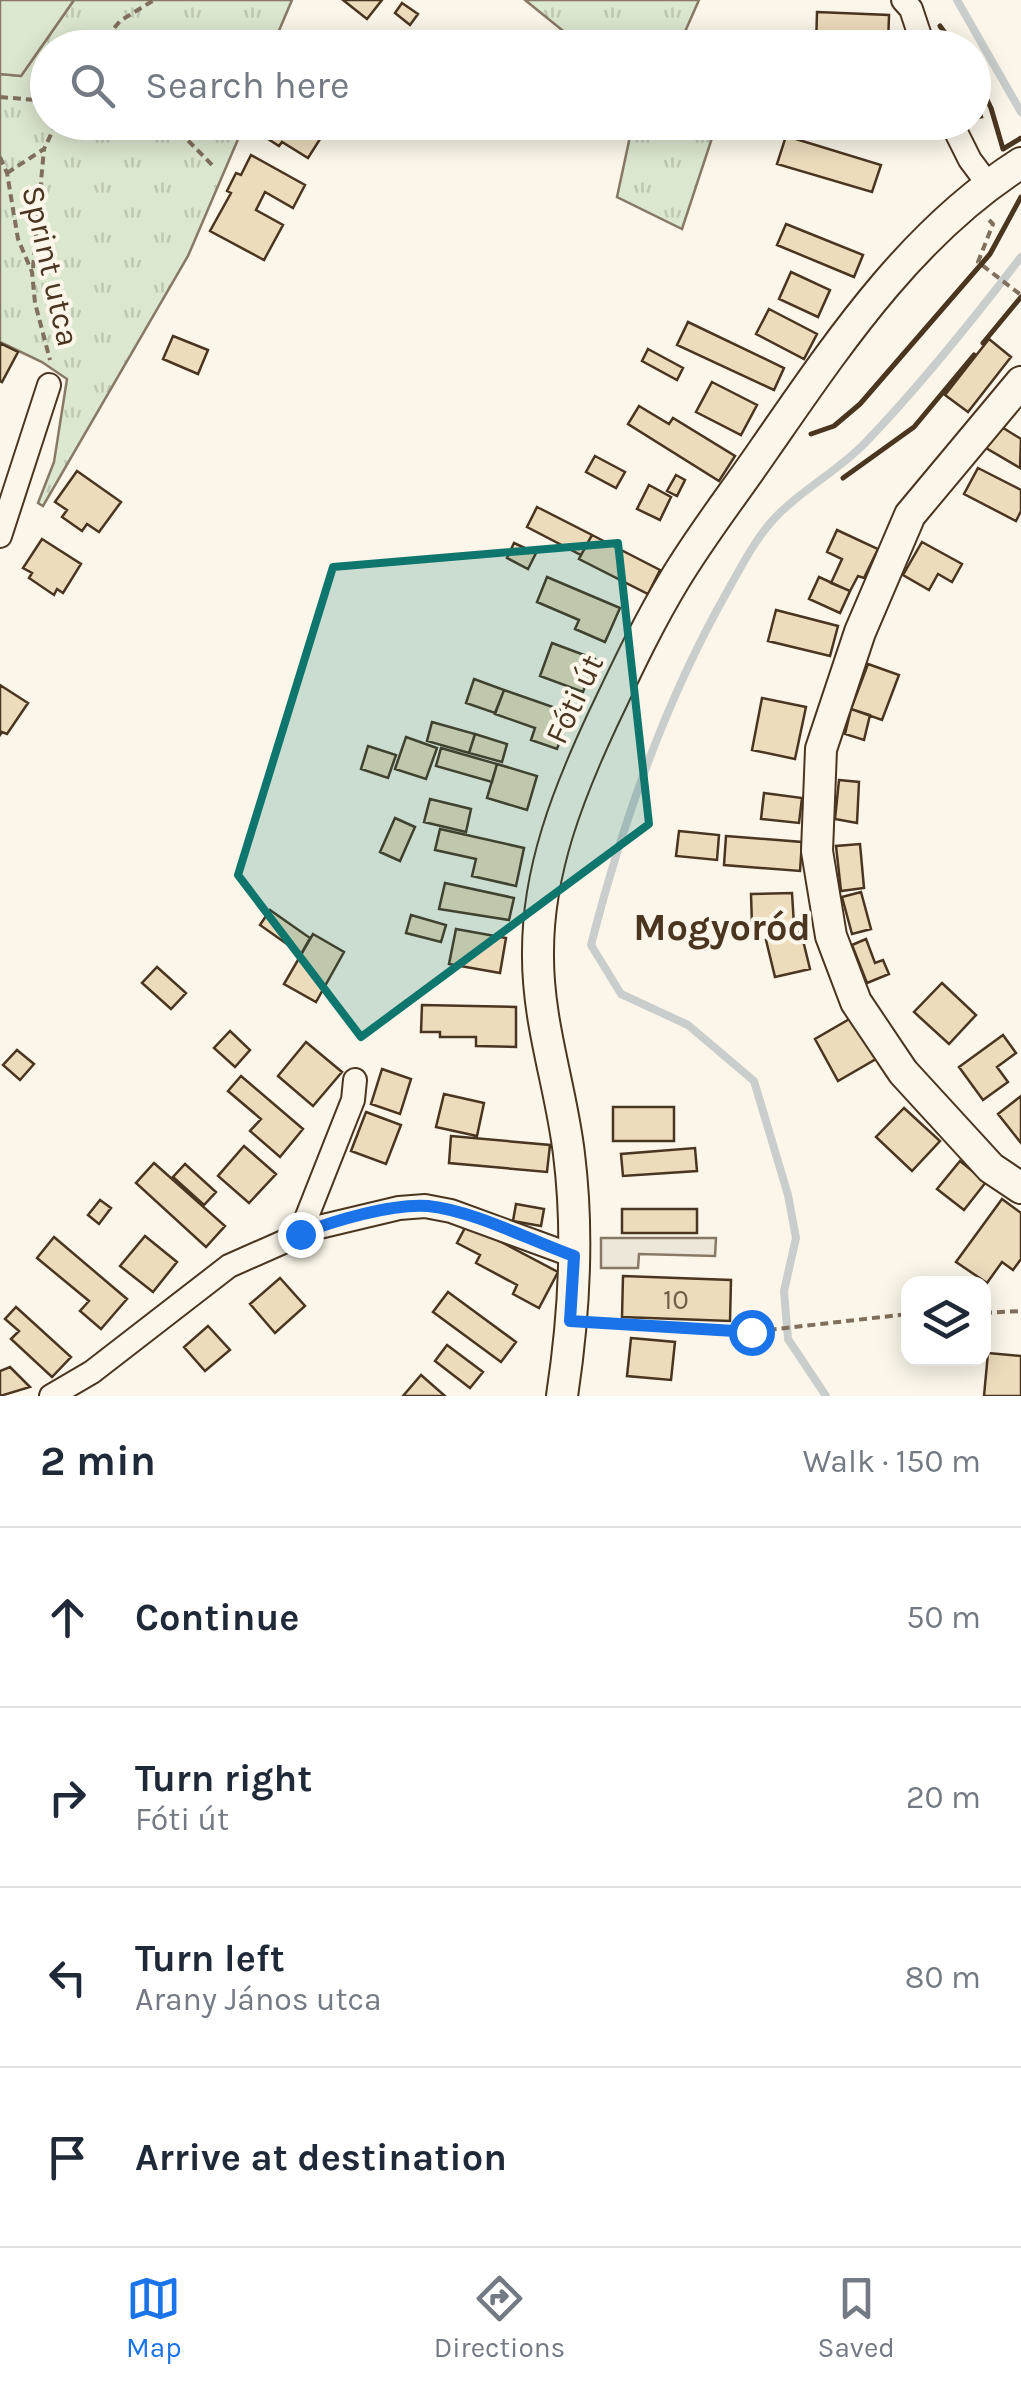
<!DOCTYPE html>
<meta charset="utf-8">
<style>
:root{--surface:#fff;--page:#f6f6f7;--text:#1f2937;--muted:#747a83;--line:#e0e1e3;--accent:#1a73e8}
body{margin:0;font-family:Karla,sans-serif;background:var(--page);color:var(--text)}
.controls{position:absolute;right:30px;bottom:30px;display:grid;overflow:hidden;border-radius:20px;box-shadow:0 5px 25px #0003}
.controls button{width:90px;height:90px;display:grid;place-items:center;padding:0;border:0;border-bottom:2px solid var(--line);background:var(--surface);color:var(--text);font:50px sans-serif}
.stop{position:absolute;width:30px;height:30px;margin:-22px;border:8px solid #1a73e8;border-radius:50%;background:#fff}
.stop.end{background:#1a73e8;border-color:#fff;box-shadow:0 2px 10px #0008}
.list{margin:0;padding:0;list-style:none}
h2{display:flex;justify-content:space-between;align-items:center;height:130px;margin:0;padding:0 40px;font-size:42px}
h2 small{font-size:32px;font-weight:400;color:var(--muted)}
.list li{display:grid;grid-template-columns:65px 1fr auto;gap:30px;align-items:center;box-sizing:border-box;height:180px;padding:0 40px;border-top:2px solid var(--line)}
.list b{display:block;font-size:38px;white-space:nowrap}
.list p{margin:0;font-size:32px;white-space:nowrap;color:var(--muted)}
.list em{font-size:32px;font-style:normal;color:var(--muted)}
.icon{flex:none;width:55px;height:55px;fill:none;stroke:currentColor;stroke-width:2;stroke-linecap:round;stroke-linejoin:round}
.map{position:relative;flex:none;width:1021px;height:1396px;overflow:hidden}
.search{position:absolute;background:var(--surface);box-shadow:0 5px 25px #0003;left:30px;right:30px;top:30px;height:110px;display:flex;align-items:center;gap:25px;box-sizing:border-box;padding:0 35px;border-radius:55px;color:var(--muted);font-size:38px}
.sheet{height:850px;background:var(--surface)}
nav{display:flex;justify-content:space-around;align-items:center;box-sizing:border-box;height:140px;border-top:2px solid var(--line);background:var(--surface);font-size:28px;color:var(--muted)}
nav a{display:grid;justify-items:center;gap:5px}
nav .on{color:var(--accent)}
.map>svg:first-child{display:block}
</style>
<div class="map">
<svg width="1021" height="1396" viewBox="0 0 1021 1396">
<defs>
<pattern id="grass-tufts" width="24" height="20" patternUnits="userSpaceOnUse" patternTransform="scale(2.5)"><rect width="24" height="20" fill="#dce7d0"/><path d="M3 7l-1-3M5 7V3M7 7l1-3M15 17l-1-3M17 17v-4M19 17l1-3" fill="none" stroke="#bec7b2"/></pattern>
</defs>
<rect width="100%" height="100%" fill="#fbf6e9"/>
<path fill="url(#grass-tufts)" stroke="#887966" stroke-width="2.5" d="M74,0H292L272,47L48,48V122L245,123L188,256L43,506L38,503L54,462L67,379L42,362L0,342V74L21,76Z
M525,0H699L680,43L682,47H583Z
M629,123H714L716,126L682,229L617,197L629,141Z"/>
<path fill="#dce7d0" stroke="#887966" stroke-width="2.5" d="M0,0H74L21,76L0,74Z"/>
<path fill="#ede7d9" stroke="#887966" stroke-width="2.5" d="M601,1238H716L715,1256L639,1254L638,1268H601Z"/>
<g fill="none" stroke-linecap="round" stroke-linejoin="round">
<path stroke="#c9cecd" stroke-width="8" d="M957,0L1021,112
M826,1396L788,1339L784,1291L796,1238L788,1195L754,1081L688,1025L621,994L591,945C622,824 665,701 727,592C740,569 754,541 772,521C799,491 837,472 865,443C921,385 972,321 1021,257"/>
</g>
<path fill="#ecdcbc" stroke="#4a3520" stroke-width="2.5" d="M343,0H382L367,19Z
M402,3L418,14L410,25L395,13Z
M817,12L889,15L888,48H816Z
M974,92L982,117L974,119Z
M260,122H326L329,125L308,158L282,142L279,146L265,137L267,133L257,127Z
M786,136L881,165L872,192L777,164Z
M251,155L305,185L293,208L265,192L256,210L283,225L264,260L210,231L231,193L227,191L236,173L241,175Z
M786,224L863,255L854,277L777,245Z
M791,272L830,290L818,317L779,299Z
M769,309L817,334L804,359L756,334Z
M688,322L784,368L774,390L677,345Z
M173,336L208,350L198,374L163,359Z
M989,339L1011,357L968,412L945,395Z
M0,343L18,352L2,382L0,381Z
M648,349L683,368L677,380L642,361Z
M712,382L757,405L741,435L696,412Z
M639,406L669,424L673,418L735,456L719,481L628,424Z
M1000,426L1021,439L1020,468L986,448Z
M595,456L625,472L616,488L586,472Z
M978,468L1021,490V511L1016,521L964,494Z
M77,471L121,502L99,532L87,524L82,531L62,517L67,510L55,502Z
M676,475L685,480L677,496L667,491Z
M649,485L671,497L660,520L637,509Z
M537,507L592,535L581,555L527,527Z
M837,530L878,549L864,578L858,576L850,591L831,583L842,559L827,552Z
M592,535L660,570L648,594L579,559Z
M42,539L81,564L63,593L57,589L54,595L29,578L32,573L23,568Z
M922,542L962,564L952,582L938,574L929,590L903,575Z
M514,543L536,553L528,569L507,558Z
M547,577L620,608L605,642L575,629L579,620L537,602Z
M819,577L850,591L840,613L809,599Z
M776,610L838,626L830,656L768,641Z
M552,643L595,659L583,692L540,676Z
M868,664L899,675L882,720L851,709Z
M474,679L504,690L495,713L466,703Z
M0,685L28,703L7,734L2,732L0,735Z
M504,690L570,713L557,749L531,740L535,728L495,714Z
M762,698L806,707L795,759L752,750Z
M851,709L870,715L864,740L845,734Z
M432,722L475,734L469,753L427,741Z
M475,734L507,744L502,762L469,753Z
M406,737L437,748L426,779L395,769Z
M368,746L396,755L388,778L361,769Z
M441,748L497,764L492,782L436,766Z
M497,764L537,776L527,810L487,798Z
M839,780L859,782L857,823L835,819Z
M764,793L802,798L799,823L761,819Z
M430,799L471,809L466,832L424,822Z
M395,818L415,827L400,861L380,852Z
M440,829L524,848L516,886L472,876L476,859L435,850Z
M679,831L719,835L717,860L676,856Z
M726,836L802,842L800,871L724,865Z
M860,844L864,888L841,891L836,846Z
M445,883L514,898L509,920L439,909Z
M861,892L871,929L852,934L842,897Z
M792,893L794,925L752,926L751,894Z
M270,910L310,938L301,954L260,925Z
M411,915L446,925L441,942L406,933Z
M456,929L506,938L500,973L449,964Z
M801,932L810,969L775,977L766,940Z
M313,934L344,952L316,1002L284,984Z
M866,939L875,963L883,960L889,974L867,983L852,945Z
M157,967L186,993L171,1009L142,983Z
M942,983L976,1015L949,1044L914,1012Z
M422,1005L516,1007V1047L476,1046V1037H440V1032H421Z
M853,1017L876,1059L838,1081L815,1039Z
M230,1031L250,1050L235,1067L214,1048Z
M1003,1035L1016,1053L997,1067L1008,1082L983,1100L959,1067Z
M306,1042L342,1072L313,1106L278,1076Z
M17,1050L34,1064L20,1080L3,1065Z
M382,1069L411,1079L400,1114L371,1104Z
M241,1076L303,1129L280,1157L250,1131L261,1119L228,1091Z
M444,1094L484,1103L477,1136L436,1127Z
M1021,1096V1143L998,1114Z
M613,1107H674V1141H613Z
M904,1108L940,1141L912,1171L876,1137Z
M366,1112L401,1125L386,1164L351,1151Z
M451,1136L550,1145L547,1172L449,1163Z
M244,1146L276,1174L249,1203L218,1176Z
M695,1148L697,1171L623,1176L621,1154Z
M960,1161L986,1182L964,1210L937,1189Z
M154,1163L225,1226L206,1247L136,1183Z
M185,1164L216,1192L204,1205L173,1177Z
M1002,1199L1021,1213V1259L1013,1270L1002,1262L987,1283L956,1262Z
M100,1200L111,1208L99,1224L88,1215Z
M516,1204L544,1209L541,1226L513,1221Z
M622,1209H697V1233H622Z
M467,1224L558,1272L539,1308L513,1294L517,1285L476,1263L480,1255L457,1243Z
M145,1236L177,1262L153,1292L120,1266Z
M54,1237L127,1299L101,1329L80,1311L89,1301L37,1258Z
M623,1276L731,1280L730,1321L622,1317Z
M280,1278L305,1306L275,1333L250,1304Z
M448,1292L516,1342L501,1362L433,1312Z
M16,1307L71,1357L52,1377L11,1339L19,1331L5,1319Z
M208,1326L230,1350L205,1371L184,1347Z
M631,1338L675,1342L671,1380L627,1376Z
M447,1345L483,1372L470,1388L435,1361Z
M988,1353L1021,1356V1396H984Z
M10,1367L30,1387L0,1396V1371Z
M421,1375L445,1396H403Z"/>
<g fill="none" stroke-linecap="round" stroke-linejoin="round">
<defs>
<path id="street" d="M903,0L911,9L924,48
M951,122L970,160L988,184
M0,536L49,385
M300,1234L353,1100L355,1080
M51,1396L92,1372L229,1266L315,1228L399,1208L425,1206L451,1211L574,1256"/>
<path id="secondary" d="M1021,382L910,515L860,632L821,749L817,851L831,936L856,1002L903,1072L991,1168L1021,1188
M562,1396C574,1317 579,1234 569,1154C561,1086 537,1022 538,952C538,870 568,794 602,721C625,673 647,625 675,579C702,534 735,492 765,448C838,343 911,233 1021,163"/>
</defs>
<use href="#street" stroke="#4a3520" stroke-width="26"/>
<use href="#secondary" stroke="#4a3520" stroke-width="34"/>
<path stroke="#7f6f5c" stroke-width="4" stroke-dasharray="8 5" stroke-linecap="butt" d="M98,48L120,21L154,0
M0,97L48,101
M170,122L215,168
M0,157L7,173L18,239L32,272L35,303L50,360
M7,173L44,149L57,122
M989,220L993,224L978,262L1021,295
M33,268L44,149
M984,1313L1021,1311
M600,1323L751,1332L908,1314"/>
<use href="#street" stroke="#fbf6e9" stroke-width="22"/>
<use href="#secondary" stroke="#fbf6e9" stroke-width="30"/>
<path stroke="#4a3520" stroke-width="5" d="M940,26L956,48
M974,73L991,108L1003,149L1021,138
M983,343L1021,297
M811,434L834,426L860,404L990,254L1021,197
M843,478L914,427L974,355"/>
</g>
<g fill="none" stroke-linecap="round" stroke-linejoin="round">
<path stroke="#1a73e8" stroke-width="12" d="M300,1234C333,1221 393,1203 428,1206C475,1211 529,1240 574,1256L570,1321L751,1332"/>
</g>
<path fill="#0f766e" fill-opacity="0.2" stroke="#0f766e" stroke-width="8" stroke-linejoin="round" d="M618,543L649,824L361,1037L238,875L333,567Z"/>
<g text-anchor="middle" stroke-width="8" stroke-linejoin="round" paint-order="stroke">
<g font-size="28" fill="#725f47">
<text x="676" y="1309">10</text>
</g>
<g font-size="32" fill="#4a3520" stroke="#fbf6e9">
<text transform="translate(51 266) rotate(77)" y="11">Sprint utca</text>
<text transform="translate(574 699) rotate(-65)" y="11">Fóti út</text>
</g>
<g font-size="38" font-weight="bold" fill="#4a3520" stroke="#fbf6e9">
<text x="722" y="940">Mogyoród</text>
</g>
</g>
</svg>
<div class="controls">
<button><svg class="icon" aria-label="layers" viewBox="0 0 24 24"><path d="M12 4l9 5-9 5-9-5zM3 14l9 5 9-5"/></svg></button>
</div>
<div class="stop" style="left:751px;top:1332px"></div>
<div class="stop end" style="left:300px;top:1234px"></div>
<div class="search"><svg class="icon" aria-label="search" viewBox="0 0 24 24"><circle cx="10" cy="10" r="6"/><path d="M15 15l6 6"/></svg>Search here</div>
</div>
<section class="sheet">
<h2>2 min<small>Walk · 150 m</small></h2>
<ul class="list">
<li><svg class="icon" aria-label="ahead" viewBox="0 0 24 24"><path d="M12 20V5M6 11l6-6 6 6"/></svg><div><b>Continue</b></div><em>50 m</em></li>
<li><svg class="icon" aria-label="right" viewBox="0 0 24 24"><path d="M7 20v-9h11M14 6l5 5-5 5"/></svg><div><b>Turn right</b><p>Fóti út</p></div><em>20 m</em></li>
<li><svg class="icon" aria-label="left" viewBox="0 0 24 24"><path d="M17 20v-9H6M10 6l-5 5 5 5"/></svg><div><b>Turn left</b><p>Arany János utca</p></div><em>80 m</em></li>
<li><svg class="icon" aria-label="arrive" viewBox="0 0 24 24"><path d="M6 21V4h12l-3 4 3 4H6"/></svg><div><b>Arrive at destination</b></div></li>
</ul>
</section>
<nav>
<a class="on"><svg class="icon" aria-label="map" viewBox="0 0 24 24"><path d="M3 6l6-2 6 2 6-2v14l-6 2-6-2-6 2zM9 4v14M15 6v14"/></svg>Map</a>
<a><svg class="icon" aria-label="directions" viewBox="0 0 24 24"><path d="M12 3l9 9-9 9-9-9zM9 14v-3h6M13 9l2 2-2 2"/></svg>Directions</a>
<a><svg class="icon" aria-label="saved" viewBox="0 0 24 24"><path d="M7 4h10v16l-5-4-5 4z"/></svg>Saved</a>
</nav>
